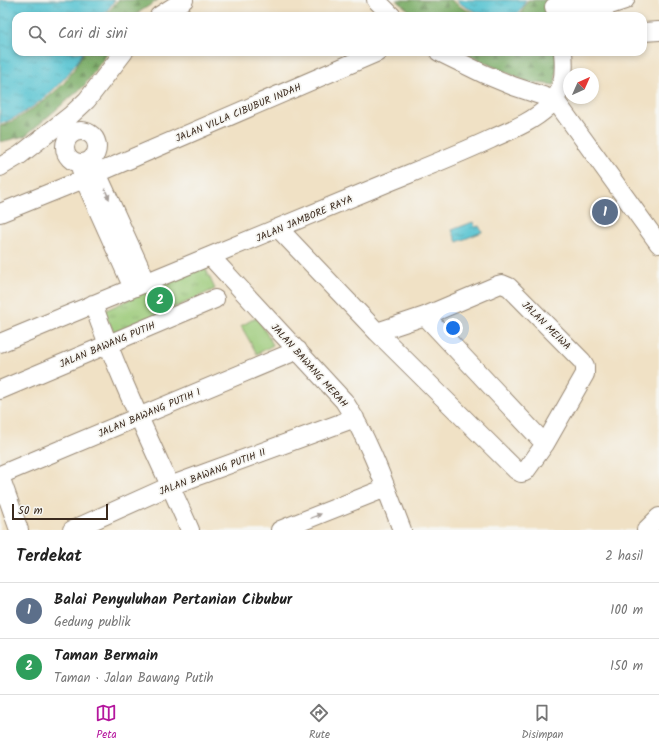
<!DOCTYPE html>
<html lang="id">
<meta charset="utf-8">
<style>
:root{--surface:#fff;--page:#f2f2f2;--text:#222;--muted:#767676;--line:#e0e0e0;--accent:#b5179e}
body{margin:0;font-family:Kalam,sans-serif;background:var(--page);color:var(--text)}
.compass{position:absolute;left:563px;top:68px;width:36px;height:36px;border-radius:50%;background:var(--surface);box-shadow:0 2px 6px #0003;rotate:45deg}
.scale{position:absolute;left:12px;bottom:10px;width:96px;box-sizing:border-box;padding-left:4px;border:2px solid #3b2a1e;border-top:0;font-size:11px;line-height:14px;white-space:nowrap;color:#3b2a1e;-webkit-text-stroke:3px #f6f6f2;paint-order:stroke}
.you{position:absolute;left:453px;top:328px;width:14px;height:14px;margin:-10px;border:3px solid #fff;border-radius:50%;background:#1a73e8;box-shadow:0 0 0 6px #1a73e833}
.badge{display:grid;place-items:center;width:26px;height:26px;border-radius:50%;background:var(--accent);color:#fff;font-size:13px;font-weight:700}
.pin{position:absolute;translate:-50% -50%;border:2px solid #fff;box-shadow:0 1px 4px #0006}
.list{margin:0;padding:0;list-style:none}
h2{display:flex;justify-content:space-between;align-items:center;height:52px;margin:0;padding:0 16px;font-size:17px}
h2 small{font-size:13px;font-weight:400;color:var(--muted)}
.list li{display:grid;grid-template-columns:26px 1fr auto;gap:12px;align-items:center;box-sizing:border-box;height:56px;padding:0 16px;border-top:1px solid var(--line)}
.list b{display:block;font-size:15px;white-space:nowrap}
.list p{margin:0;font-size:13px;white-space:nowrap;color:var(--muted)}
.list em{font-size:13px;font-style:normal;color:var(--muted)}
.icon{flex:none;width:22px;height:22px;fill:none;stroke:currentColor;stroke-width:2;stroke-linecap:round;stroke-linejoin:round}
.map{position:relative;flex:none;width:659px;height:530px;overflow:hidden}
.search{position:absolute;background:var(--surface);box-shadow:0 2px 6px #0003;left:12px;right:12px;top:12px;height:44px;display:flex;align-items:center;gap:10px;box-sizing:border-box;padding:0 14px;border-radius:12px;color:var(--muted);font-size:15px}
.sheet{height:164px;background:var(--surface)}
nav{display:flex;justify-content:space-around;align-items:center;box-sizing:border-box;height:56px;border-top:1px solid var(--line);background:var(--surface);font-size:11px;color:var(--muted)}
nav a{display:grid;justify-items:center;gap:2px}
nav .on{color:var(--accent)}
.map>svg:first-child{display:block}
</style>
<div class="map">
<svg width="659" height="530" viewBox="0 0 659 530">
<defs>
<pattern id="grass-tufts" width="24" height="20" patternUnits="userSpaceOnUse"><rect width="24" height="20" fill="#9cca79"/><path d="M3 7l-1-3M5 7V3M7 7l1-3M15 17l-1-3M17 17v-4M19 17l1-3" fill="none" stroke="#80a463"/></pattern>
<pattern id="forest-firs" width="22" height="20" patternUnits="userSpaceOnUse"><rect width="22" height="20" fill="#7dae69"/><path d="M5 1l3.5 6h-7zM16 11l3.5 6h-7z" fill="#688e56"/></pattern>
<pattern id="water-ripples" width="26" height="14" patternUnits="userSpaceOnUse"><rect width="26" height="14" fill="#58c4d2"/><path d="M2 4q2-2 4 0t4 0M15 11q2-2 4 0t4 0" fill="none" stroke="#4a9faa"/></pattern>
</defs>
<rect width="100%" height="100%" fill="#f6f6f2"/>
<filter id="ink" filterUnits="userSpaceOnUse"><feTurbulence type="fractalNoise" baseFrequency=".025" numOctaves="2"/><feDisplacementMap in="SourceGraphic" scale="8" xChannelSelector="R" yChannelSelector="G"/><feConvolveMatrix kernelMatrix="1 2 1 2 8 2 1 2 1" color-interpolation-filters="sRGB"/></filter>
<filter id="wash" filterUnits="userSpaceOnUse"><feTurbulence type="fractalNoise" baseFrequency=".012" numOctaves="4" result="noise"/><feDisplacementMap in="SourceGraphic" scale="16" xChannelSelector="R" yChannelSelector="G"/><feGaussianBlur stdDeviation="0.9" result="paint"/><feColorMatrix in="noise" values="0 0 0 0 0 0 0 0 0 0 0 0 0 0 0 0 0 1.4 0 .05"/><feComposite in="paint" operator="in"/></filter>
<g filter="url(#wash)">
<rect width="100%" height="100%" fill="#f0e1c5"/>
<path fill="url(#grass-tufts)" stroke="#6c7a4c" d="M204,265L215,289L115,335L104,311Z"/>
<path fill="url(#forest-firs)" stroke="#5c6c44" d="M118,0H158L133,16H105Z
M396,0H451L464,9L483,16H416Z
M528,0H550L552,16H517L521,13Z
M84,52H108L84,86L25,136L0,142V126C17,122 52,96 64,83C72,74 78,62 84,52Z
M461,52H558L555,85L528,82Z"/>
<path fill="#9cca79" stroke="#6c7a4c" d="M257,317L273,345L257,354L241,326Z"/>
<path fill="url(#water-ripples)" stroke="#4a7778" d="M0,0H115L103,16H16V52H83C67,82 32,113 0,124Z
M456,0H526C523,7 520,14 512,16C497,20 467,11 456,0Z
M473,222L475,227L479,226L482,232L457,242L452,230Z"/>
</g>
<g filter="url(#ink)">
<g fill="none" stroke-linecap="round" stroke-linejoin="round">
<defs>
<path id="minor" d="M376,0L392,16
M554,7L610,5L625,0
M159,16L184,0
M643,32L659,31
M439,52L484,74L513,86L555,100L659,244
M65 147a16 16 0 1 1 32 0a16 16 0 1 1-32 0Z
M92,158L97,173L147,283
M79,163L84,179L133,288
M0,167L20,155L71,115L87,100L124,52
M0,213L84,179L378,52
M279,229L377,332L516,470L521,473L525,472L545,444L585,374V366L582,361L509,287L502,284L498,285L425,316L377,332
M211,257L344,401C370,441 385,486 402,530
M93,304C120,381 157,455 190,530
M425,316L545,444
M0,343C131,288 263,235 394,180C426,167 459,154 491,139C511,130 532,122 548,107C564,92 565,73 563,52
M0,390L215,299
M0,475L298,350
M0,476L19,530
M72,530L170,486L355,418
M280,530L386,488
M646,530L659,517"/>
</defs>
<use href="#minor" stroke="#968672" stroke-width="20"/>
<use href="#minor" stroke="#fff" stroke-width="18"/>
</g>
<defs><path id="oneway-solid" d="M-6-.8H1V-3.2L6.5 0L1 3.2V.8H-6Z"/></defs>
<g fill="#a79f9a">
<use href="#oneway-solid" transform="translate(107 194) rotate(66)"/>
<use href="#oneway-solid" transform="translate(316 516) rotate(-22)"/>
</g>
</g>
<g text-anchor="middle" stroke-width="3.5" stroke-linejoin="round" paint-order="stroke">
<g font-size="10" fill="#3b2a1e" stroke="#f6f6f2">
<text transform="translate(238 112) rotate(-23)" y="4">JALAN VILLA CIBUBUR INDAH</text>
<text transform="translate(304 218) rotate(-23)" y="4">JALAN JAMBORE RAYA</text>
<text transform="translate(547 325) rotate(45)" y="4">JALAN MEIWA</text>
<text transform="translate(107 344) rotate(-23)" y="4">JALAN BAWANG PUTIH</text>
<text transform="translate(310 365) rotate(48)" y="4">JALAN BAWANG MERAH</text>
<text transform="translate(149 412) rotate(-23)" y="4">JALAN BAWANG PUTIH I</text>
<text transform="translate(212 471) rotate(-21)" y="4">JALAN BAWANG PUTIH II</text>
</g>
</g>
</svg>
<svg class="compass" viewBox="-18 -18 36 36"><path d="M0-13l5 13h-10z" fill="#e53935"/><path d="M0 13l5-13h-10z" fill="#767676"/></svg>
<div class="scale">50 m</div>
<div class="you"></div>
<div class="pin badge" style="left:605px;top:212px;background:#5c6f8a">1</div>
<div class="pin badge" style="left:160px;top:300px;background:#2e9e5b">2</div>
<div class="search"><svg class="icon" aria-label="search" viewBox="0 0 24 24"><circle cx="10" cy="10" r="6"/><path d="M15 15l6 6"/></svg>Cari di sini</div>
</div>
<section class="sheet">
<h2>Terdekat<small>2 hasil</small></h2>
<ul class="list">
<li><span class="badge" style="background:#5c6f8a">1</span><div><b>Balai Penyuluhan Pertanian Cibubur</b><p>Gedung publik</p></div><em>100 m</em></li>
<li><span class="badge" style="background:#2e9e5b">2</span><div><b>Taman Bermain</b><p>Taman · Jalan Bawang Putih</p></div><em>150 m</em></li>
</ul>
</section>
<nav>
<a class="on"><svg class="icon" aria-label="map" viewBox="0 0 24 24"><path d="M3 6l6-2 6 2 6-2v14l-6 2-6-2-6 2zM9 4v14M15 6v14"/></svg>Peta</a>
<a><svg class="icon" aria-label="directions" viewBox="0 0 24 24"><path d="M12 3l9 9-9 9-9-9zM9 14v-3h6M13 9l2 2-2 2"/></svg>Rute</a>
<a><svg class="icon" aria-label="saved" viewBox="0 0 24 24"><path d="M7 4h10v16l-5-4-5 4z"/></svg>Disimpan</a>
</nav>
